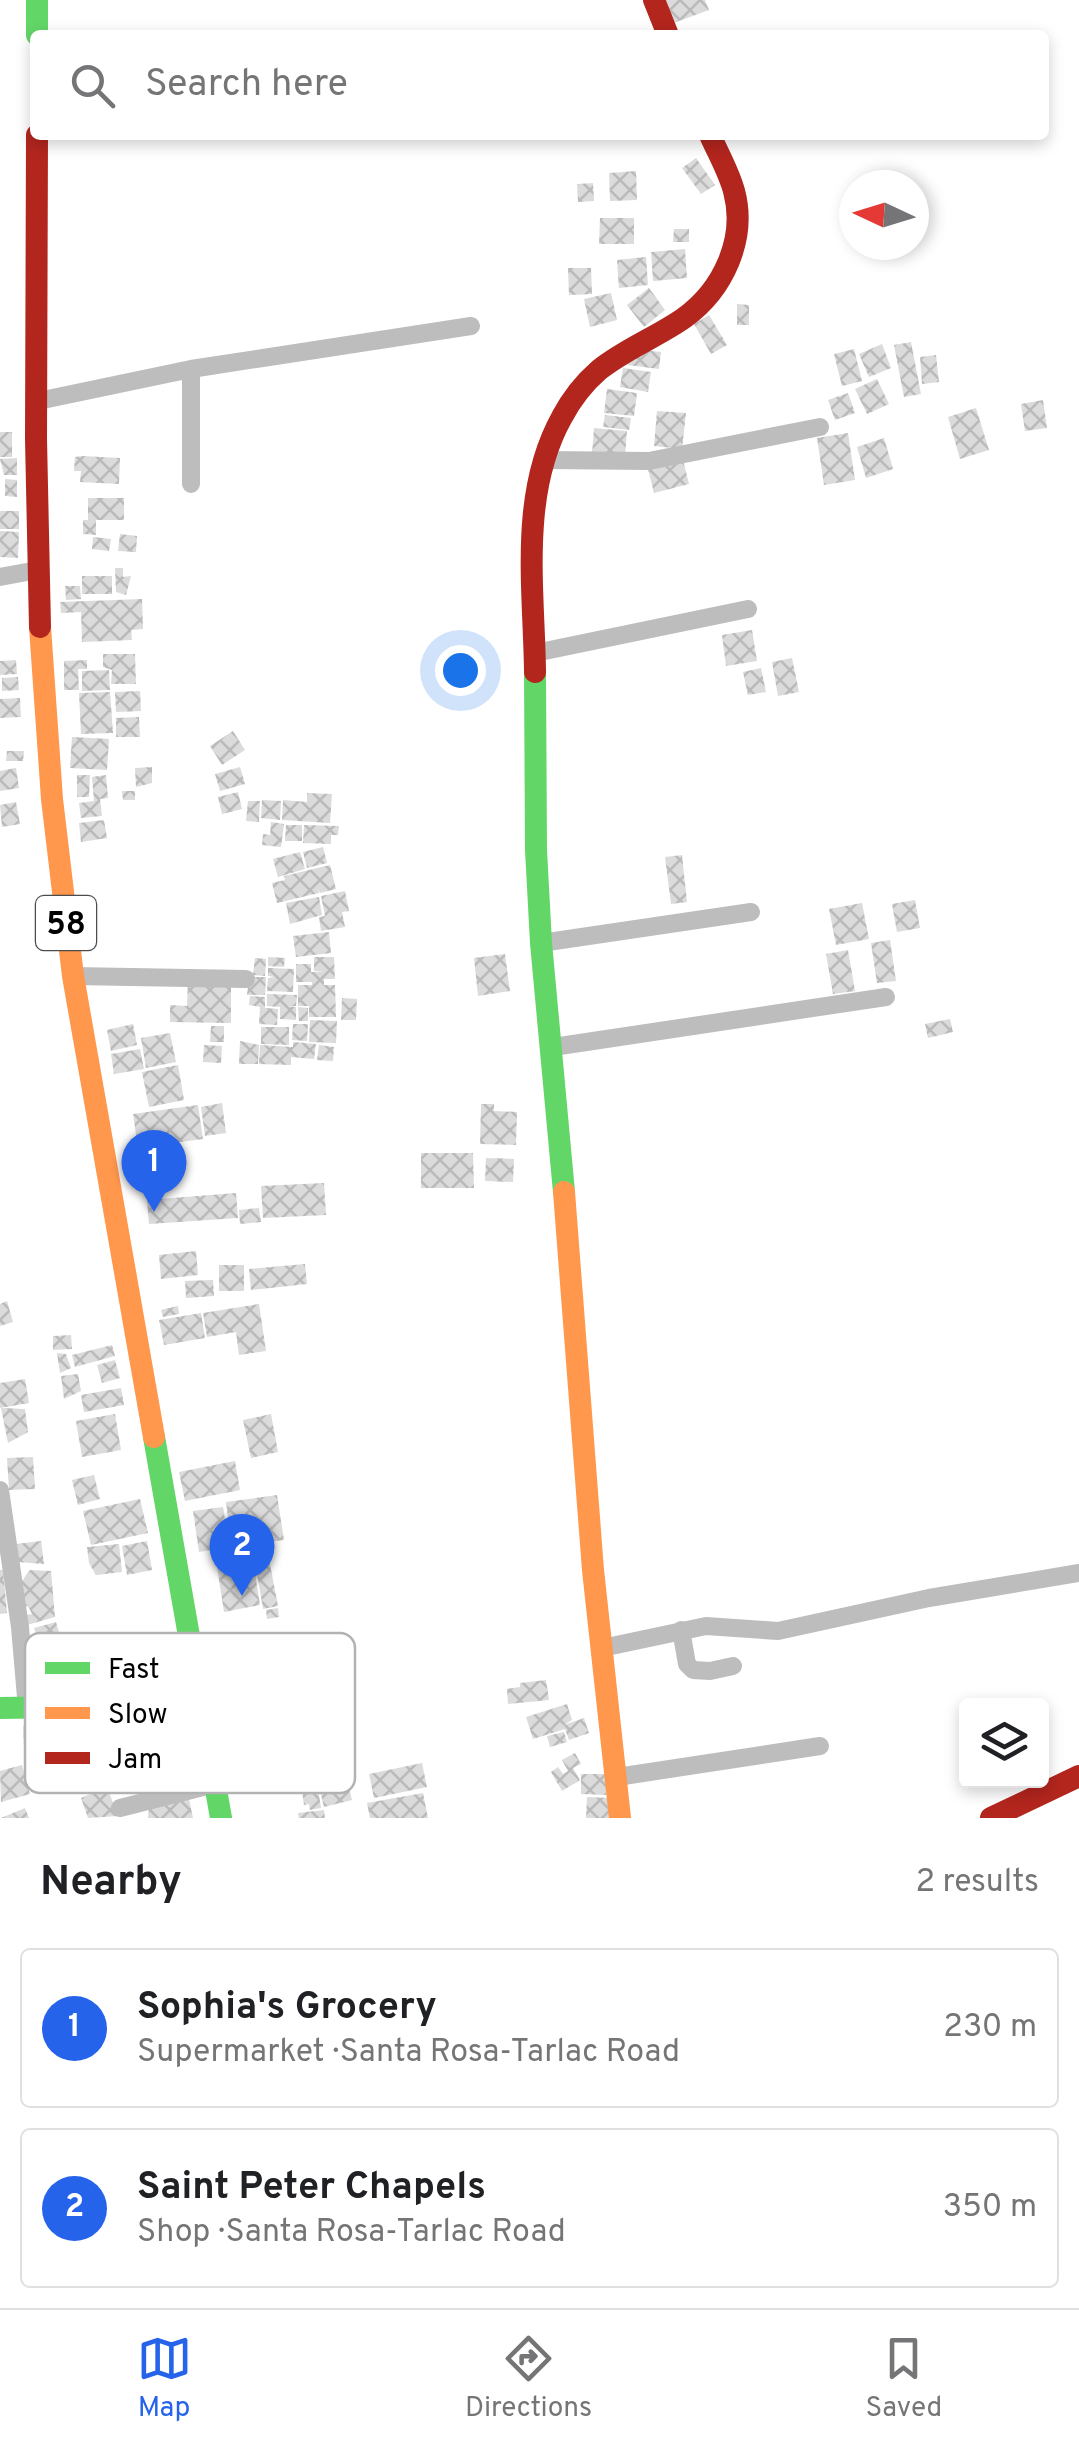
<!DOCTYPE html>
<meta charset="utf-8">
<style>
:root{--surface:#fff;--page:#f2f2f2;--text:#202124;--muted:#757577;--line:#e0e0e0;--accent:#2563eb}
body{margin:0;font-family:Overpass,sans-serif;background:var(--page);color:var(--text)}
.controls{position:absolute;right:30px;bottom:30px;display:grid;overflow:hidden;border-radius:10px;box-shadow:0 5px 15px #0003}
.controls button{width:90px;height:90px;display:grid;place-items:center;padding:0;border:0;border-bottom:2px solid var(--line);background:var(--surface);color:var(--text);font:50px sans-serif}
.compass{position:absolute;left:839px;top:170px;width:90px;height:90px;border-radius:50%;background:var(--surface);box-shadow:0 5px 15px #0003;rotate:274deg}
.you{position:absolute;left:460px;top:670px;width:35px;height:35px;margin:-25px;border:8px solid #fff;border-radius:50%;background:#1a73e8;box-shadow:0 0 0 15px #1a73e833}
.badge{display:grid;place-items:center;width:65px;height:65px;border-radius:50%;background:var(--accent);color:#fff;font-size:32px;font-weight:700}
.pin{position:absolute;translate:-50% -82px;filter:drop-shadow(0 2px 5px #0008)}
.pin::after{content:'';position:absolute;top:52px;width:35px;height:30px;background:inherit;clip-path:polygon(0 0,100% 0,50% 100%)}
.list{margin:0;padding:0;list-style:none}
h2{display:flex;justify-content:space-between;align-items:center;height:130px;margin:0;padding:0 40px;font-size:42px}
h2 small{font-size:32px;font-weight:400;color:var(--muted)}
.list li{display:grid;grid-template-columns:65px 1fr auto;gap:30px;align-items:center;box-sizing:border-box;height:160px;margin:0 20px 20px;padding:0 20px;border:2px solid var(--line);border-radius:10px}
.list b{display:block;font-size:38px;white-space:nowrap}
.list p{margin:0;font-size:32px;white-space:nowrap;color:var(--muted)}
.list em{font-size:32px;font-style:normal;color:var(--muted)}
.icon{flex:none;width:55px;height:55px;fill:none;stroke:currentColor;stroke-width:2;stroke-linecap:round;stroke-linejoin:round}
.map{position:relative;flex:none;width:1079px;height:1818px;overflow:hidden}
.search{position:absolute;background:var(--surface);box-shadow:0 5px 15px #0003;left:30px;right:30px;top:30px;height:110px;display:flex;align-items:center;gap:25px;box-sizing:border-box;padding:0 35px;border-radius:10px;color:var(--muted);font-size:38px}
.sheet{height:490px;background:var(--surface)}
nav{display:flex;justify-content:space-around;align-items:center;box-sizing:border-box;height:140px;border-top:2px solid var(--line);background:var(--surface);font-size:28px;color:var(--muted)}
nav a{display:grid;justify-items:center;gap:5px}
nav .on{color:var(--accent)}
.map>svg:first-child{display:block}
</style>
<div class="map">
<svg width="1079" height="1818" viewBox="0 0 1079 1818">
<defs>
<pattern id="building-cross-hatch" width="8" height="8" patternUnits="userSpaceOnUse" patternTransform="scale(2.5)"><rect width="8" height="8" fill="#dbdbdb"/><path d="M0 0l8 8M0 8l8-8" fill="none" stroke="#bababa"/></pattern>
</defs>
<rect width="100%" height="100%" fill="#fff"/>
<path fill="url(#building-cross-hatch)" d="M666,0H705L709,10L660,28Z
M696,158L715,185L701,194L682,168Z
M636,171L637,200L610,201L609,173Z
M593,183L594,201L578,202L577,184Z
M600,218H634V244H599Z
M674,229H689V242H673Z
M685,249L687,278L653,281L651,252Z
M646,257L648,285L619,288L617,260Z
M568,268H591L592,294L569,295Z
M649,288L665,310L644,327L627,305Z
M611,293L617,320L590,327L584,299Z
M737,304L749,305V325H737Z
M709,315L727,345L711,354L694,324Z
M911,342L921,394L904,397L894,345Z
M882,344L891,368L869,377L859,354Z
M630,348L661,352L659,369L627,365Z
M854,349L862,381L842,386L834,354Z
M936,355L939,382L922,384L920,357Z
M623,368L651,372L648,392L620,387Z
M877,379L889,404L867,414L855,389Z
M607,389L637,393L634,416L604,413Z
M848,393L855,413L835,420L828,400Z
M1043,400L1047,428L1025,431L1021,404Z
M976,408L989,450L960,459L948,417Z
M657,411L686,413L682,449L654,446Z
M605,415L631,418L629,430L603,427Z
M594,428L627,431L625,457L592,454Z
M0,432H12V457H0Z
M848,433L855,480L824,485L817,438Z
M884,438L893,469L866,478L857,447Z
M82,456L120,458L119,484L80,482L81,471H74L75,457Z
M17,458V475H4L0,459Z
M683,460L689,484L654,493L648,469Z
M5,479L17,480V497L5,496Z
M88,498H124V520H96V535L83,534V520H88Z
M0,511H19V529H0Z
M0,531L19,532L18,558L0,557Z
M120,534L137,536L136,552L118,551Z
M93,537L111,539L109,551L92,549Z
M115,568H123V577L131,576L126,595L116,592Z
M82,576H112V594H82Z
M65,586H80L81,599L66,600Z
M142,599L143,629L131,630L132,640L82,642L81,612L61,613L60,602Z
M752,630L757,661L726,666L722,635Z
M103,654H135L136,684H111L112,670L103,667Z
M792,658L799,692L778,696L772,662Z
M16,660L17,674L0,675V661Z
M87,660V669H78L79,690H64V661Z
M761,668L766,692L748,695L743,672Z
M109,670L110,690L82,691V671Z
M18,677L19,690L2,691V678Z
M140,691L141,711L116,712L115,692Z
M110,692L113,733L81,734L79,693Z
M20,698L21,717L0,718V699Z
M139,717L140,737H116V718Z
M233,731L245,750L222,765L210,746Z
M72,737L109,739L107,770L70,768Z
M7,751H24L23,761H6Z
M152,767V783L136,787L135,768Z
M240,767L245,784L220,791L215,774Z
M16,768L19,788L0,791V771Z
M77,775H90L89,797H77Z
M106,775L108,798L100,799L102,816L81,818L79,803L94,801L92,777Z
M122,791H135V800H123Z
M238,792L242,809L222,814L218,797Z
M307,793L332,794L330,823L282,820L283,800L307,802Z
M262,800L281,801L280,820L261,818Z
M248,801H260L259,822L246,821Z
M16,802L20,824L2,827L0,805Z
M104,820L107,838L81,842L79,823Z
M271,822L284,824L281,847L262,845L263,834L270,835Z
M286,825H302V841H285Z
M304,825L339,826L338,835H331V844L303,843Z
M323,847L327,863L307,868L303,852Z
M300,852L305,869L278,877L273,859Z
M682,855L687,902L671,904L665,857Z
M330,865L336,889L320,893L318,889L319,893L277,903L272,883L285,880L284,876Z
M345,891L349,911L342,912L345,927L321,931L319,917L325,916L321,896Z
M319,897L322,915L290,924L286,903Z
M915,900L920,928L897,932L892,904Z
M862,903L869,939L836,945L829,909Z
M329,932L331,953L296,957L293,936Z
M890,940L896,981L877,983L871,943Z
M848,950L855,991L833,994L826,954Z
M505,954L510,991L478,996L474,958Z
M268,957L285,958L284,967L268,966Z
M314,957H334L335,979H324V985H335L336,1017H309V1006H298V985H312V982H296V964H311V972H324L314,971Z
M255,958L266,959L265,976L253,975Z
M268,968L294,969L293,992L267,991L268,978L275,977L268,976Z
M249,977H266L265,995H247Z
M188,978L231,979V1023L170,1022V1005L187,1006Z
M267,994L297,995L296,1006H288L296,1007V1020L280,1019V1007L267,1006Z
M250,996L265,997V1008L278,1009L277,1025L259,1024L260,1007L249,1005Z
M342,998L357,999L356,1020H341Z
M298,1007L308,1008V1021H299Z
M950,1019L953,1032L928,1038L925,1024Z
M310,1020L337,1021L336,1043L309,1042Z
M133,1024L137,1045L111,1051L107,1030Z
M293,1024H308L307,1041L292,1040Z
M211,1026H224V1042H210Z
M261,1027H289V1045L261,1044Z
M170,1033L176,1062L146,1068L141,1038Z
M240,1041L259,1045L258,1064H239Z
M293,1042L316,1044L314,1059L291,1057V1065L259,1064L260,1045L293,1047Z
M204,1045L222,1046L221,1063L203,1062Z
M319,1045L334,1047L333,1061L317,1060Z
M140,1049L144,1069L114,1074L111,1054Z
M178,1065L184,1100L149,1107L142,1072Z
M222,1103L226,1133L205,1136L201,1107Z
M481,1104H494V1111L517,1112L516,1145L480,1144Z
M198,1105L203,1139L165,1144L164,1137L137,1141L133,1114Z
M421,1153H473L474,1188H421Z
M486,1158L514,1159L513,1182L485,1181Z
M324,1183L326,1215L263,1218L261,1186Z
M236,1193L238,1218L149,1224L147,1200Z
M259,1208L261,1222L240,1224L239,1210Z
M196,1251L198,1275L161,1279L159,1255Z
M305,1264L307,1284L251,1290L249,1269Z
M219,1265H244V1291H219Z
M213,1280L214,1296L186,1298L185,1281Z
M7,1301L13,1322L0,1326V1304Z
M259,1304L266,1351L239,1355L236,1332L207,1337L203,1313Z
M178,1306L179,1314L163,1317L161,1310Z
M201,1313L205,1338L164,1345L159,1320Z
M71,1335L72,1349L53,1350V1336Z
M112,1345L115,1356L75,1367L72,1355Z
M57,1353L66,1354L71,1368L60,1373Z
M115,1360L120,1378L102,1383L97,1365Z
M78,1374L81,1391L64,1399L61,1376Z
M25,1379L29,1403L0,1408V1383Z
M121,1388L124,1405L84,1412L81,1395Z
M1,1408L25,1409L28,1432L8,1443Z
M115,1414L121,1450L82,1457L76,1421Z
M271,1414L278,1452L251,1458L243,1420Z
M33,1457L35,1489L9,1490L7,1458Z
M235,1461L240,1490L185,1501L179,1472Z
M94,1475L100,1499L78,1505L72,1480Z
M277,1495L284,1540L232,1547L226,1502Z
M140,1499L148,1533L91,1545L83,1511Z
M223,1507L230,1547L199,1552L193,1511Z
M41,1541L44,1564L18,1562L16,1544Z
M147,1541L152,1570L127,1575L122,1546Z
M119,1544L122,1572L96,1575L89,1563L87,1547Z
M269,1559L278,1606L263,1609L255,1561Z
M253,1561L260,1605L224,1612L217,1567Z
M0,1570H3L7,1613L0,1614Z
M30,1570L51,1571L55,1617L27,1625L26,1615L32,1614L28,1606L23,1607L20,1584Z
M278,1608L279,1617L267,1619L266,1610Z
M56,1622L61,1639L40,1646L34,1628Z
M546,1680L549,1700L508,1704L507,1689L520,1687V1683Z
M567,1704L572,1720L564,1725L584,1718L589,1733L569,1740L565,1729L533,1739L526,1717Z
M23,1726H50V1746H24Z
M564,1732L567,1742L550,1747L547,1736Z
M575,1753L581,1764L573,1768L580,1780L562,1791L551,1772L558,1767L563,1774L568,1771L562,1760Z
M422,1763L427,1787L374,1798L369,1774Z
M22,1765L30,1794L1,1802L0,1771Z
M315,1769L321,1808L310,1810L309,1804L304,1805L299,1771Z
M581,1774H606V1795L581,1794Z
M348,1784L352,1800L324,1807L320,1791Z
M107,1787L118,1816L88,1818L81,1798Z
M423,1793L428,1818H370L367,1803Z
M587,1797L610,1798L609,1818H586Z
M189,1799L193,1818H148L149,1808Z
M25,1808L29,1818H1Z
M324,1810L325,1818H299L298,1813Z"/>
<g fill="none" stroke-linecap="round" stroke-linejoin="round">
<path stroke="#bdbdbd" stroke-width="18" d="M191,369V484
M38,401L191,369L471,326
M545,460L649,461L820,427
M0,577L38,570
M535,653L748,609
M541,943L751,912
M73,976L246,979
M553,1047L886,997
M0,1490L20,1627L27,1709
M681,1630L687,1664L693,1670L710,1671L733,1666
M602,1648L706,1626L778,1631L929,1598L1079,1573
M617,1777L820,1746
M120,1808L215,1784"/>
<path stroke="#63d668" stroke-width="22" d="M37,0V35
M535,672L536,850L541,943L564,1192
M154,1437L221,1818
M0,1708L137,1706L201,1701"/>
<path stroke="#ff974d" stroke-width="22" d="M40,627L52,799L73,976L154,1437
M564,1192L593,1570L620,1818"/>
<path stroke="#b3261e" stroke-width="22" d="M654,0L668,35
M37,135L36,439L40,627
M535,672C534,588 519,494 562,417C571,400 584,383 599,370C625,349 657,337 684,318C723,290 747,239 734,191C729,172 718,153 710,135
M991,1818L1079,1776"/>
</g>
<g text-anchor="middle" stroke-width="8" stroke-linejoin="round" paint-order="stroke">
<rect fill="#fff" stroke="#4c4c4c" stroke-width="2.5" x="36" y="896" width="60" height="54" rx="8"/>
<g font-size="32" font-weight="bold" fill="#000">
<text x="66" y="934">58</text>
</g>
</g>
<rect x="25" y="1633" width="330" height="160" rx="15" fill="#fff" stroke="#b2b2b2" stroke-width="2.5"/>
<rect x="45" y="1662" width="45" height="12" fill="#63d668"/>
<rect x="45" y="1707" width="45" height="12" fill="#ff974d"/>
<rect x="45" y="1752" width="45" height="12" fill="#b3261e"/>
<g font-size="28" fill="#000">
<text x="108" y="1678">Fast</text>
<text x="108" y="1723">Slow</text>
<text x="108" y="1768">Jam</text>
</g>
</svg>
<div class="controls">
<button><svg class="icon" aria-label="layers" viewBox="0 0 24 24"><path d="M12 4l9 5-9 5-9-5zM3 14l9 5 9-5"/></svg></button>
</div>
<svg class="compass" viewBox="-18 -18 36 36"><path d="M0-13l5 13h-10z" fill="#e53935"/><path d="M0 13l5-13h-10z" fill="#757577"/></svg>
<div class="you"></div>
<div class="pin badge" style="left:154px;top:1212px">1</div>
<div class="pin badge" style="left:242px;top:1596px">2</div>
<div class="search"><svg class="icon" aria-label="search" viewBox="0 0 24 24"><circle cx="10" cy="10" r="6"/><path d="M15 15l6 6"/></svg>Search here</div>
</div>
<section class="sheet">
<h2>Nearby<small>2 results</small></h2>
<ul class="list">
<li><span class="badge">1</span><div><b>Sophia's Grocery</b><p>Supermarket · Santa Rosa-Tarlac Road</p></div><em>230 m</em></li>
<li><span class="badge">2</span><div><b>Saint Peter Chapels</b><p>Shop · Santa Rosa-Tarlac Road</p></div><em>350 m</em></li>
</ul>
</section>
<nav>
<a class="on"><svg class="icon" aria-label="map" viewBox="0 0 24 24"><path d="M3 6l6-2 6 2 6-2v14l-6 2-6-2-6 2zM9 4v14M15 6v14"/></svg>Map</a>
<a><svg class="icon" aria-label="directions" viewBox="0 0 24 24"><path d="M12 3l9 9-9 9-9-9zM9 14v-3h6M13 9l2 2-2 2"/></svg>Directions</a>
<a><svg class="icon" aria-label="saved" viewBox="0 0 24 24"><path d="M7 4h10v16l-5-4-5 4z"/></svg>Saved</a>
</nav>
